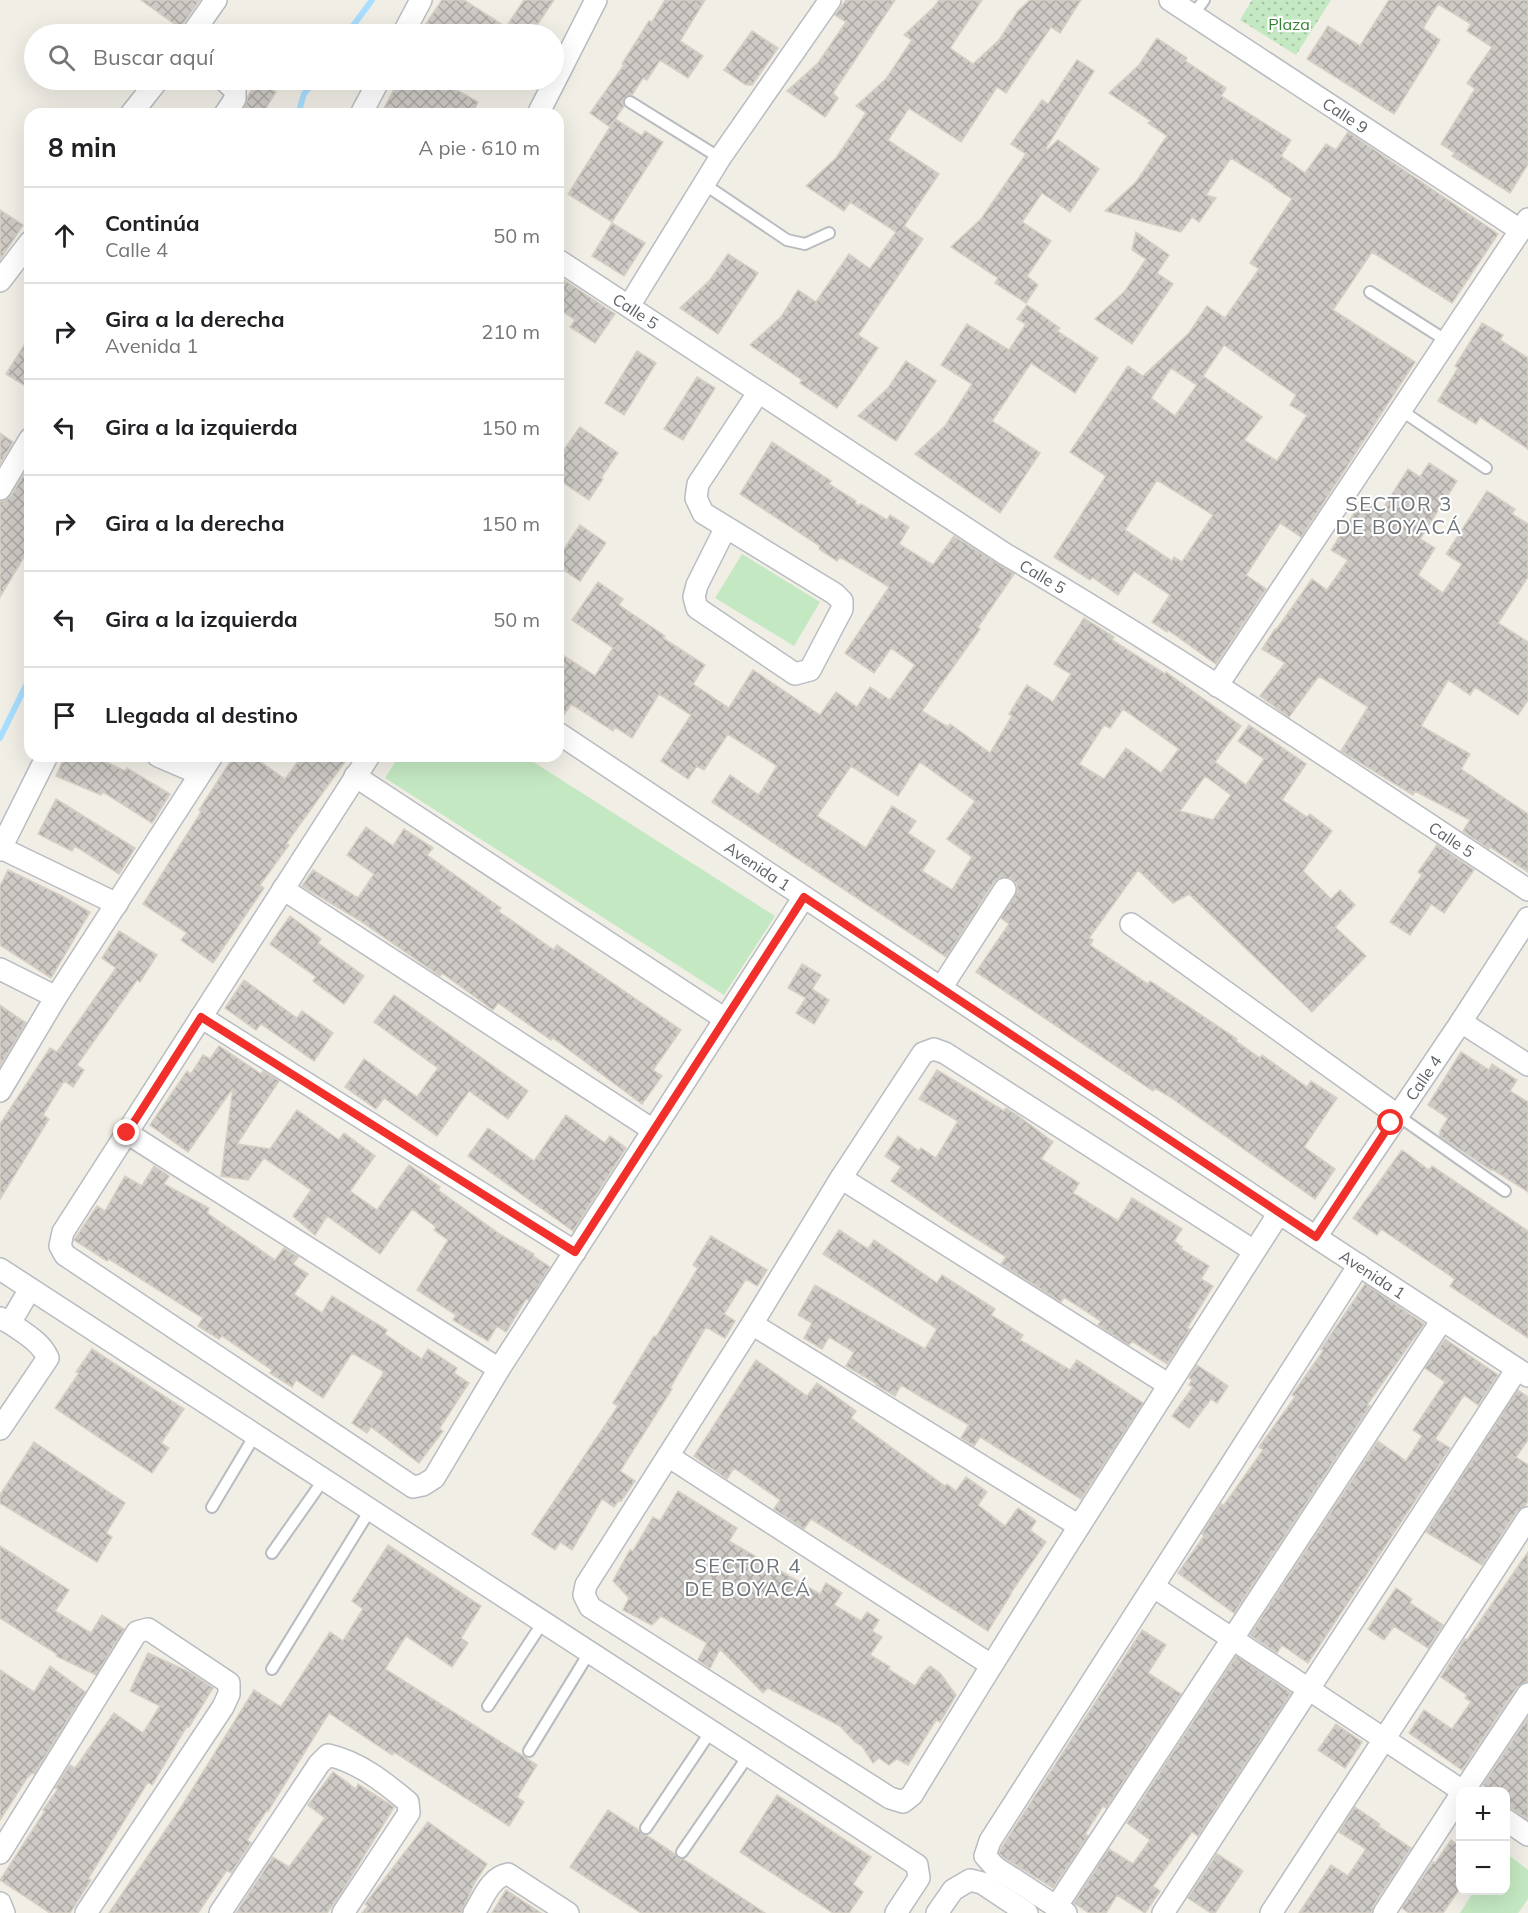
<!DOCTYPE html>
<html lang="es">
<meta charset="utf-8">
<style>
:root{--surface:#fff;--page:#f6f6f6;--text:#202124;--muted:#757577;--line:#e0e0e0}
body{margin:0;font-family:Mulish,sans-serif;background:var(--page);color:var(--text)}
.controls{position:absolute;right:18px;bottom:18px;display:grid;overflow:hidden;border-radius:12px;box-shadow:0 6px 24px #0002}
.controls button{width:54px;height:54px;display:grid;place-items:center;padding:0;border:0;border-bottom:2px solid var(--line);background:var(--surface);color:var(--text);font:30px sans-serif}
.stop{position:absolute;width:18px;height:18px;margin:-14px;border:4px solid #f2302b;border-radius:50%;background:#fff}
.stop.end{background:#f2302b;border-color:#fff;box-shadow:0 2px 6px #0008}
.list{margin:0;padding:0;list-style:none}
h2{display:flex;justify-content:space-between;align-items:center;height:78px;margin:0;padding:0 24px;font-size:26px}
h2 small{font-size:20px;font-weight:400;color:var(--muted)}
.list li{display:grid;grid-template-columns:39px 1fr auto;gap:18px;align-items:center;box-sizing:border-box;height:96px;padding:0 24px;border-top:2px solid var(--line)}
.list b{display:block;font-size:22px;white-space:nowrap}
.list p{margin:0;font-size:20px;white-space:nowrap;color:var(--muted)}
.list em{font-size:20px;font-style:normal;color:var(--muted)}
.icon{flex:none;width:33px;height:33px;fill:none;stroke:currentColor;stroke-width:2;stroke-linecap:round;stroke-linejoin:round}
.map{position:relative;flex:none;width:1528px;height:1913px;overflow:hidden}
.search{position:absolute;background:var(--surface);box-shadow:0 6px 24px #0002;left:24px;top:24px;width:540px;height:66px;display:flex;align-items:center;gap:15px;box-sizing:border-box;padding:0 21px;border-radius:33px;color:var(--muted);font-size:22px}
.panel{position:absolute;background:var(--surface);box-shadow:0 6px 24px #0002;left:24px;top:108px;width:540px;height:654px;border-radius:18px}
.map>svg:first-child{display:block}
</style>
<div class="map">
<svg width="1528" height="1913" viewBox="0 0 1528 1913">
<defs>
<pattern id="park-dots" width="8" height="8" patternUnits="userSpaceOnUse" patternTransform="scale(1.5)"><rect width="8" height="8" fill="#c4e9c2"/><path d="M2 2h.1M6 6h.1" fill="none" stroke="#a2c0a1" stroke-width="1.8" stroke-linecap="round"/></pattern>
<pattern id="building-cross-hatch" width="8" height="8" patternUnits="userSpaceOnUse" patternTransform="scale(1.5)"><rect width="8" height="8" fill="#cecac5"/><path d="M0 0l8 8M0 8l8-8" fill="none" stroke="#aaa7a4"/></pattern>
</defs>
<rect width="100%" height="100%" fill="#f1eee6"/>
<path fill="#c4e9c2" d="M742,554L820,602L794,646L715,598Z
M399,756H524L775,916L724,995L385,778Z
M1506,1853L1528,1870V1899L1518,1913H1460L1474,1891L1506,1890Z"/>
<path fill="url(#park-dots)" d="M1252,0H1331L1296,55L1240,20Z"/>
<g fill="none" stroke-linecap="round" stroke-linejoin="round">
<path stroke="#a8deff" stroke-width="6" d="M347,34L372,0
M298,114L304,94L314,80
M0,738L30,677"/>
</g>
<path fill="url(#building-cross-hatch)" stroke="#d6cfc4" stroke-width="1.5" fill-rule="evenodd" d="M141,0H200L180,28Z
M442,0H464L506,27L524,0H554L531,34H419Z
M665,0H705L680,41L703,56L688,78L660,60L647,80L643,78L632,95L624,98V106L610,127L590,113L624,65L622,64L649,21L652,22Z
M846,0H895L833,93L838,98L825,117L787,91L818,63L846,22L835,15Z
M939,0H982L950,48L973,64L999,40L1018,11L1030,0H1081L1060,33L1051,27L1006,93L997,87L961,142L909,108L888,140L939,174L904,226L923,239L858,335L878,348L837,408L800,383L802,380L750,345L781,317L798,290L816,302L849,254L870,269L896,232L850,202L844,211L806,186L836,158L866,113L856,106L886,79L912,40L904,35L934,7Z
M1389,0H1528V164L1510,193L1452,156L1455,153L1441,144L1475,89L1467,83L1492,47L1467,31L1471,24L1438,4L1423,28L1440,40L1394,114L1307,59L1328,26L1360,46Z
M752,31L778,48L752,85H746L724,70Z
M1157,38L1187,58L1185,61L1226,88L1221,96L1291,140L1281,156L1305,173L1326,144L1336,150L1348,132L1498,234L1452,303L1372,252L1333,310L1415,362L1301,537L1280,523L1246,575L1266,589L1216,664L1168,630L1167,632L1152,622L1170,595L1134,571L1118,595L1092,577L1090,580L1054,557L1106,476L1070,452L1128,366L1143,376L1189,333L1207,306L1225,318L1259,269L1250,263L1292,199L1274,187L1275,186L1231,158L1206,195L1216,198L1199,222L1192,217L1181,232L1105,211L1136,182L1167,136L1148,123L1151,121L1109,93L1139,65ZM1224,345L1296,395L1290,405L1307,415L1277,461L1244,440L1262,417L1203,376ZM1171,368L1197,385L1175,416L1151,398ZM1157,480L1213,515L1182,562L1174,557L1172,561L1125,530Z
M1077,60L1094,71L1046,148L1047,150L1058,140L1099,169L1070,212L1042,193L1022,222L1051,241L1027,276L1038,285L1026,303L995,283L998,278L951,247L981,219L1026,154L1011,144L1042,100L1048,104Z
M258,80L276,92L262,114H240L246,105L248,96Z
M399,80H460L455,89L478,102L472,114H381Z
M615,119L642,136L645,131L663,142L612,222L568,194Z
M0,210L23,225L0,260Z
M612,223L645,243L624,276L592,256Z
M1136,232L1169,255L1157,273L1173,284L1132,344L1095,319L1125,291L1146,259L1132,250Z
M728,254L758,273L718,334L680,308L710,280Z
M558,276L615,314L595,343L570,327L575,320L558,308Z
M1027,305L1060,328L1057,331L1098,358L1075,393L1031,363L992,421L1040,453L1000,513L915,454L945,426L972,384L941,365L967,324L1009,350L1026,324L1017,319Z
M1482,323L1503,335L1500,340L1528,358V449L1480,417L1476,424L1438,401L1458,368L1455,366Z
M30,336V389L6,374Z
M637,351L656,363L624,415L605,403Z
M906,361L936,381L896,441L858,416L888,388Z
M697,377L715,388L683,440L664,429Z
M580,427L618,453L601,478L603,479L589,500L558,479V458Z
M0,433L13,442L0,464Z
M772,442L831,481L829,484L856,501L855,503L859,506L861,504L887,520L890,515L909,527L899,544L933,565L954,536L1014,574L978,627L980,629L922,711L948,727L950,724L990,753L1012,716L1009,714L1027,685L1053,702L1071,674L1054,664L1084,618L1114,637L1112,640L1165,674L1166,672L1241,726L1215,762L1246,785L1264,759L1238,741L1249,725L1306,764L1282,800L1307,817L1310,814L1332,831L1303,871L1331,899L1340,890L1355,905L1335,927L1366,956L1312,1012L1189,894L1173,903L1138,870L1089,938L1093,940L1090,945L1148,984L1150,981L1237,1039L1236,1041L1260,1058L1262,1055L1307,1087L1311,1081L1337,1098L1304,1147L1335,1169L1315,1199L1170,1097L1155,1088L1153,1091L976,972L1009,924L1001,918L1018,890L1017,884L1011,878L1000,877L994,882L946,957L712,802L730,775L759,795L777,766L728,734L704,770L697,766L688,779L661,761L691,715L659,694L632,738L615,727L613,731L571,704L560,721L558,720V652L595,676L613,648L572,620L598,582L623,599L619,605L665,636L663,638L705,665L693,684L729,708L753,670L820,715L836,692L857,707L870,687L890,700L915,665L891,648L874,673L845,653L889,587L840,557L837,561L819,549L820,546L740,494ZM1123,709L1179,749L1161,773L1126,748L1104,779L1079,764L1104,725L1110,728ZM919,763H921L975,801L947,839L972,857L952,890L922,871L935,851L908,833L916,821L892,806L866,848L817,816L851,766L898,796ZM1205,776L1231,795L1213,820L1180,811Z
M1429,463L1457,481L1420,539L1435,548L1418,575L1443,593L1462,564L1446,554L1487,491L1515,509L1512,514L1528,524V577L1498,623L1528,642V700L1518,715L1475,687L1470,695L1448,680L1421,726L1470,754L1461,769L1528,814V872L1490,847L1489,849L1463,831L1470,820L1415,791L1413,795L1341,751L1368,707L1319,676L1289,717L1260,696L1285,663L1262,649L1275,629L1276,630L1312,579L1327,590L1348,560L1331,550L1363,499L1382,510L1408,469L1420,477Z
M30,464V547L0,597V502L6,500L11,496Z
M580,525L606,543L580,581L558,566V558Z
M65,756H86L97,761L98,758L125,771L127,768L170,794L152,823L103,792L101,795L56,776Z
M234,756H252L285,779L302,756H349L286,844L289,845L260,885L264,888L213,963L181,940L187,933L143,904L201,812L199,810Z
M56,799L135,848L119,874L75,846L72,851L38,834Z
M366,827L393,846L404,829L433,848L427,855L501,908L498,911L554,950L557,945L681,1030L653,1070L662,1076L642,1104L553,1038L551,1040L498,1003L493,1010L442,973L440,976L359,920L302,886L313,870L358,898L374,874L347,855Z
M1437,845L1474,870L1444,913L1431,904L1410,935L1390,922L1422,875L1418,872Z
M8,870L62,896L90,912L51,978L0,945V886Z
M290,916L321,939L318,943L364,976L344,1004L313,981L316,977L270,944Z
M119,931L157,955L140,982L137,980L77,1065L84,1070L73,1087L64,1081L43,1115L49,1119L0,1199V1124L50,1048L57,1052L116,968L102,958Z
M802,964L821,975L812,989L829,1000L814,1024L796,1013L806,998L788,988Z
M244,980L297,1018L302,1011L333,1033L314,1061L261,1024L256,1030L225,1008Z
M394,995L528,1091L508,1119L469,1091L437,1136L384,1098L376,1109L345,1087L364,1059L417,1097L438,1068L374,1022Z
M0,1005L26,1023L0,1066Z
M219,1046L261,1074L263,1071L279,1081L237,1144L270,1149L297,1110L339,1140L344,1133L375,1156L350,1191L377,1210L409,1165L440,1187L438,1190L501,1235L534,1254L533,1256L550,1267L529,1300L526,1299L506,1332L497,1326L488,1341L453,1320L456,1315L417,1290L448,1240L434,1230L436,1227L412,1209L380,1254L327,1216L315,1235L293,1216L311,1190L264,1158L248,1180L221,1176L233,1088L188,1152L150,1125L187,1071L191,1074L203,1055L210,1059Z
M1461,1052L1489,1070L1492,1064L1517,1080L1510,1091L1528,1102V1192L1492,1169L1491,1170L1440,1136V1131L1448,1118L1428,1105Z
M937,1070L1004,1111L1006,1108L1017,1115L1053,1142L1041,1159L1079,1183L1073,1193L1118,1221L1132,1198L1182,1229L1174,1241L1182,1247L1181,1249L1209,1266L1201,1279L1213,1286L1187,1328L1190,1329L1167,1364L1132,1341L1129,1345L1098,1325L1101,1321L1064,1297L1061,1302L1001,1264L1006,1257L953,1224L891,1181L901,1167L885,1156L898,1136L919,1151L921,1148L936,1158L958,1121L919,1099Z
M566,1115L605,1143L610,1136L626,1148L573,1231L468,1156L488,1128L534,1161Z
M1402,1150L1429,1170L1432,1166L1528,1231V1338L1450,1286L1455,1279L1381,1229L1377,1235L1353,1218Z
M154,1166L169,1176L164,1184L209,1208L207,1213L275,1260L284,1248L298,1257L293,1264L308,1274L294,1294L322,1313L332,1296L387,1330L385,1334L422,1359L428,1349L457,1368L454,1373L469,1383L439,1429L443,1431L419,1463L371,1427L367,1433L352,1423L383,1374V1371L352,1353L323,1398L296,1380L292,1387L270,1373L272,1370L222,1336L219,1339L198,1326L203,1318L109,1259L107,1261L74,1240L97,1206L105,1211L125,1176L142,1186Z
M839,1230L868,1249L874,1240L937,1283L942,1275L995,1309L991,1315L1023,1335L1020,1340L1070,1370L1077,1360L1143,1403L1081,1499L980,1437L974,1446L961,1438L969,1425L901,1385L895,1396L876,1385L877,1384L846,1366L854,1352L829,1337L822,1349L804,1338L812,1323L798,1315L815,1285L925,1349L937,1329L823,1254Z
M711,1236L767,1270L757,1286L746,1279L724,1314L735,1321L725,1338L706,1327L670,1388L672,1389L620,1471L635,1481L621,1501L619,1500L614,1507L602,1499L572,1550L560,1542L555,1550L532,1534L618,1406L613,1403L654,1336L656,1337L698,1268L693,1265Z
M1365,1284L1424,1324L1367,1405L1370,1406L1234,1613L1178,1573L1204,1536L1202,1534L1221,1504L1224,1505L1263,1450L1259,1447L1295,1397L1292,1395L1323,1351L1321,1349Z
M1445,1339L1498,1375L1478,1405L1464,1395L1435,1439L1450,1448L1308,1663L1282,1645L1277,1653L1250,1635L1378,1441L1406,1461L1422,1436L1413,1430L1445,1382L1425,1368Z
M92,1349L184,1409L161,1443L169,1448L152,1473L55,1408L79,1373L76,1372Z
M756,1360L807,1396L817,1383L856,1411L851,1418L945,1486L947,1484L956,1491L966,1477L987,1492L978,1505L1005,1526L1018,1508L1036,1521L1030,1530L1046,1542L1010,1594H1011L988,1631L811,1519L804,1529L774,1509L780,1500L734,1468L727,1479L694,1456Z
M1197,1365L1228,1386L1217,1403L1211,1399L1189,1428L1172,1416L1193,1387L1189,1385L1192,1380L1189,1378Z
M1518,1390L1528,1397V1440L1516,1457L1528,1465V1501L1525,1506L1517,1511L1482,1565L1426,1532Z
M34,1442L125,1503L106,1533L112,1537L97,1562L0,1503V1495Z
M678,1491L737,1528L729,1541L820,1594L826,1583L842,1593L834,1605L861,1621L867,1612L879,1620L872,1631L882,1637L870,1655L890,1667L888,1669L915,1686L925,1671L930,1666L940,1673L956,1695L940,1722L936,1720L908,1765L897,1759L889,1765L879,1758L873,1763L862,1746L855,1742L840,1726L768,1688L763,1693L720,1649L710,1668L698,1660L707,1643L661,1616L652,1625L623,1610L629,1598L613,1581L630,1550L633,1551L653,1517L660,1521Z
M388,1545L481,1606L461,1638L468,1643L452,1667L406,1636L385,1669L537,1765L517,1797L524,1802L509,1826L394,1752L392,1755L329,1713L268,1811L267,1810L247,1840L251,1843L231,1873L227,1870L198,1913H109L180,1809L254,1690L281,1707L330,1632L343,1641L363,1609L352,1601Z
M0,1546L69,1590L55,1611L91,1633L102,1615L124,1629L96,1675L56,1656L57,1654L0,1618Z
M1528,1552V1681L1517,1687L1462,1770L1409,1733L1424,1710L1452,1729L1471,1702L1465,1698L1467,1695L1441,1677L1465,1639L1467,1640Z
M1396,1588L1412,1599L1410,1603L1443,1625L1428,1648L1394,1626L1384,1640L1368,1629Z
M1142,1630L1166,1645L1148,1673L1181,1694L1106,1808L1103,1806L1085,1834L1088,1836L1053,1888L1003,1857L999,1853L1002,1847Z
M148,1653L189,1672L213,1688L189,1727L187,1726L152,1785L148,1782L88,1879L91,1880L70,1913H50L0,1880L45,1811L43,1810L58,1789L55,1788L70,1765L75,1768L114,1713L143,1733L160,1706L130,1691Z
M1236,1656L1291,1693L1198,1836L1192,1832L1153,1886L1160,1891L1145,1913L1117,1895L1106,1913H1089L1074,1903L1109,1849L1133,1864L1150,1840L1127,1823Z
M50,1666L85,1692L34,1774L32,1773L27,1778L0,1820V1670L34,1692Z
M1528,1717V1820L1513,1809L1506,1807V1791H1481L1485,1786L1483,1785Z
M1336,1724L1362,1742L1345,1768L1318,1750Z
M333,1772L356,1789L358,1784L394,1807L343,1890L327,1913H236L273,1857L289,1867L325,1818L308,1805Z
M777,1795L871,1857L853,1884L863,1892L849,1913H833L740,1852Z
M1355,1807L1380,1824L1378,1826L1411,1848L1373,1906L1371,1913H1299L1331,1865L1348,1876L1366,1849L1339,1832Z
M608,1810L675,1854L678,1858L683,1859L765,1913H641L570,1867Z
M428,1822L487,1864L475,1882L461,1913H362L368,1906L365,1904Z
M1451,1840L1461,1847V1887L1443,1913H1409L1402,1908L1433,1862L1435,1863Z
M1217,1854L1243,1871L1215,1913H1211L1188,1898Z
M506,1890L541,1913H492Z"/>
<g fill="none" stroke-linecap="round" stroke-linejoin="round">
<defs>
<path id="lane" d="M1193,15L1204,0
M630,102L720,158
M704,184L787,240L805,244L829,233
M1370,292L1447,341
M1402,411L1486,468
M1397,1115L1505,1191
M212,1507L255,1435
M272,1553L324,1479
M272,1669L370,1510
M488,1706L543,1622
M529,1751L589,1653
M646,1828L711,1731
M682,1852L748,1756"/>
<g id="street">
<path id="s1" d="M1170,0L1520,230"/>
<path d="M192,34L216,0"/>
<path d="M403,34L421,0"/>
<path d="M224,80L235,90V99L225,114"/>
<path d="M131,114L158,80"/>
<path d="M361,114L379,80"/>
<path d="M538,114L596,0"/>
<path id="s2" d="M558,260L1005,554C1184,659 1355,776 1528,890"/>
<path d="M0,281L30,242"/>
<path d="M629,306L720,158L830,0"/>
<path d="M0,489L30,439"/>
<path d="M726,527L697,585L694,597L697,608L795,674L810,670L842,609V601L835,594L703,513L696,498L698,484L758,393"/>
<path d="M1217,686L1528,219"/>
<path id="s3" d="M558,733L1279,1213L1528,1376"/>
<path d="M158,756L200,774"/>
<path d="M369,756L63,1232L60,1246L65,1255L413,1487L423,1485L434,1478L499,1369L804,897"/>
<path d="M355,776L725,1019"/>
<path d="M1,848L117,904"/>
<path d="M0,850L47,756"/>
<path d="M283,889L653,1130"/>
<path d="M1131,924L1397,1115"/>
<path d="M0,969L56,997"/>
<path d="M941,988L1005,889"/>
<path d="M201,1017L575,1252"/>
<path d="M1461,1022L1528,1065"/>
<path d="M0,1091L56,997L212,756"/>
<path d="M127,1133L499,1369"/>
<path d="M841,1178L1169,1385"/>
<path id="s4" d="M1316,1237L1461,1022L1528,918"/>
<path d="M1254,1251L945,1053L934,1049L923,1053L841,1178L752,1324L586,1585L584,1595L590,1607L890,1798L903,1802L912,1795C1031,1599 1156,1406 1279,1213"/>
<path d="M0,1269L917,1865L919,1878L896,1913"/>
<path d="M0,1318L10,1323L30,1289"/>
<path d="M752,1324L1079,1526"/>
<path d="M0,1429L48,1358C41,1342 24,1333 10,1323"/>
<path d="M668,1456L991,1665"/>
<path d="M1154,1587L1464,1792"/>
<path d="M1463,1792L1528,1694"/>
<path d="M1506,1820L1528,1835"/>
<path d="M0,1853L137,1632L148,1629L229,1683V1694L223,1707L86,1913"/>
<path d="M0,1903L4,1913"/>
<path d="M1056,1907L1442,1320"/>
<path d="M220,1913L319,1764L328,1755C359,1762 384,1782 408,1802L409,1813L343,1913"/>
<path d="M474,1913C483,1899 490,1877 508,1874L568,1913"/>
<path d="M937,1913L953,1890L970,1880L982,1883L1027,1913"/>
<path d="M1066,1913L995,1867L985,1856L990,1841L1359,1265"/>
<path d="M1163,1913L1517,1369"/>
<path d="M1271,1913L1528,1518"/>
<path d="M1384,1913L1460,1796"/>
</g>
</defs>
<use href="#lane" stroke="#b8bcc0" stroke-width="14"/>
<use href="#street" stroke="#b8bcc0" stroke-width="24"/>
<use href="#lane" stroke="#fff" stroke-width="10"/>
<use href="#street" stroke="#fff" stroke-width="21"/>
</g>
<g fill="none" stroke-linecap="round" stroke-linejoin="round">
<path stroke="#f2302b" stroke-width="8" d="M127,1133L201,1017L575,1252L804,897L1316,1237L1391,1123"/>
</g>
<g text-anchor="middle" stroke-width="4.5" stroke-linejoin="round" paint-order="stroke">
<g font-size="16" fill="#318330" stroke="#fff">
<text x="1289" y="30">Plaza</text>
</g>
<g font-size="16" fill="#5d6267" stroke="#fff">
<text dy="6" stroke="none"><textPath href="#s1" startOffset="210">Calle 9</textPath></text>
<text dy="6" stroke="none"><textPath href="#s2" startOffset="93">Calle 5</textPath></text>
<text dy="6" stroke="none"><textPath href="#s2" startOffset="579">Calle 5</textPath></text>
<text dy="6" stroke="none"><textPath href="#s2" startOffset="1065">Calle 5</textPath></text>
<text dy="6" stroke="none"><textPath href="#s3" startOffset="240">Avenida 1</textPath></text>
<text dy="6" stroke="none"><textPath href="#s4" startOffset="192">Calle 4</textPath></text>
<text dy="6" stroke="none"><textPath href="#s3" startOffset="978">Avenida 1</textPath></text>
</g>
<g font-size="20" letter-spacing="1.5" fill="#6e7479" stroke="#fff">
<text x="1399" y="511">SECTOR 3<tspan x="1399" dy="23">DE BOYACÁ</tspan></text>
<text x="748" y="1573">SECTOR 4<tspan x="748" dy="23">DE BOYACÁ</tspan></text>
</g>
</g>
</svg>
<div class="controls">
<button>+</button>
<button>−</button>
</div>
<div class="stop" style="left:1391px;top:1123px"></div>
<div class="stop end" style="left:127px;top:1133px"></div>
<div class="search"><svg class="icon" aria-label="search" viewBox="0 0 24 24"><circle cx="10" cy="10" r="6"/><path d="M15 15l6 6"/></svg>Buscar aquí</div>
<section class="panel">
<h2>8 min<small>A pie · 610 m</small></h2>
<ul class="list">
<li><svg class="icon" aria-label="ahead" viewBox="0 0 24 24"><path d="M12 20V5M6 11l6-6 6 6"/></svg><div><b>Continúa</b><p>Calle 4</p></div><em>50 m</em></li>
<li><svg class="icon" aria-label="right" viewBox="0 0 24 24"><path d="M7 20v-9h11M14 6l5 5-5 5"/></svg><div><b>Gira a la derecha</b><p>Avenida 1</p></div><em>210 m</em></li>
<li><svg class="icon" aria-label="left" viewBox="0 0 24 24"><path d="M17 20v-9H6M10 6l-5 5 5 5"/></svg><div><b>Gira a la izquierda</b></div><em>150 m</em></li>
<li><svg class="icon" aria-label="right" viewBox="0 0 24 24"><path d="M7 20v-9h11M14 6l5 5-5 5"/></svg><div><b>Gira a la derecha</b></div><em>150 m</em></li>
<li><svg class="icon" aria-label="left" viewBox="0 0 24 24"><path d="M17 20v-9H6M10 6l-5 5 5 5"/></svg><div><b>Gira a la izquierda</b></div><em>50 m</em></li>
<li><svg class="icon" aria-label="arrive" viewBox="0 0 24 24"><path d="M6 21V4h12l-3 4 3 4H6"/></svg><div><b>Llegada al destino</b></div></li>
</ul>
</section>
</div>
